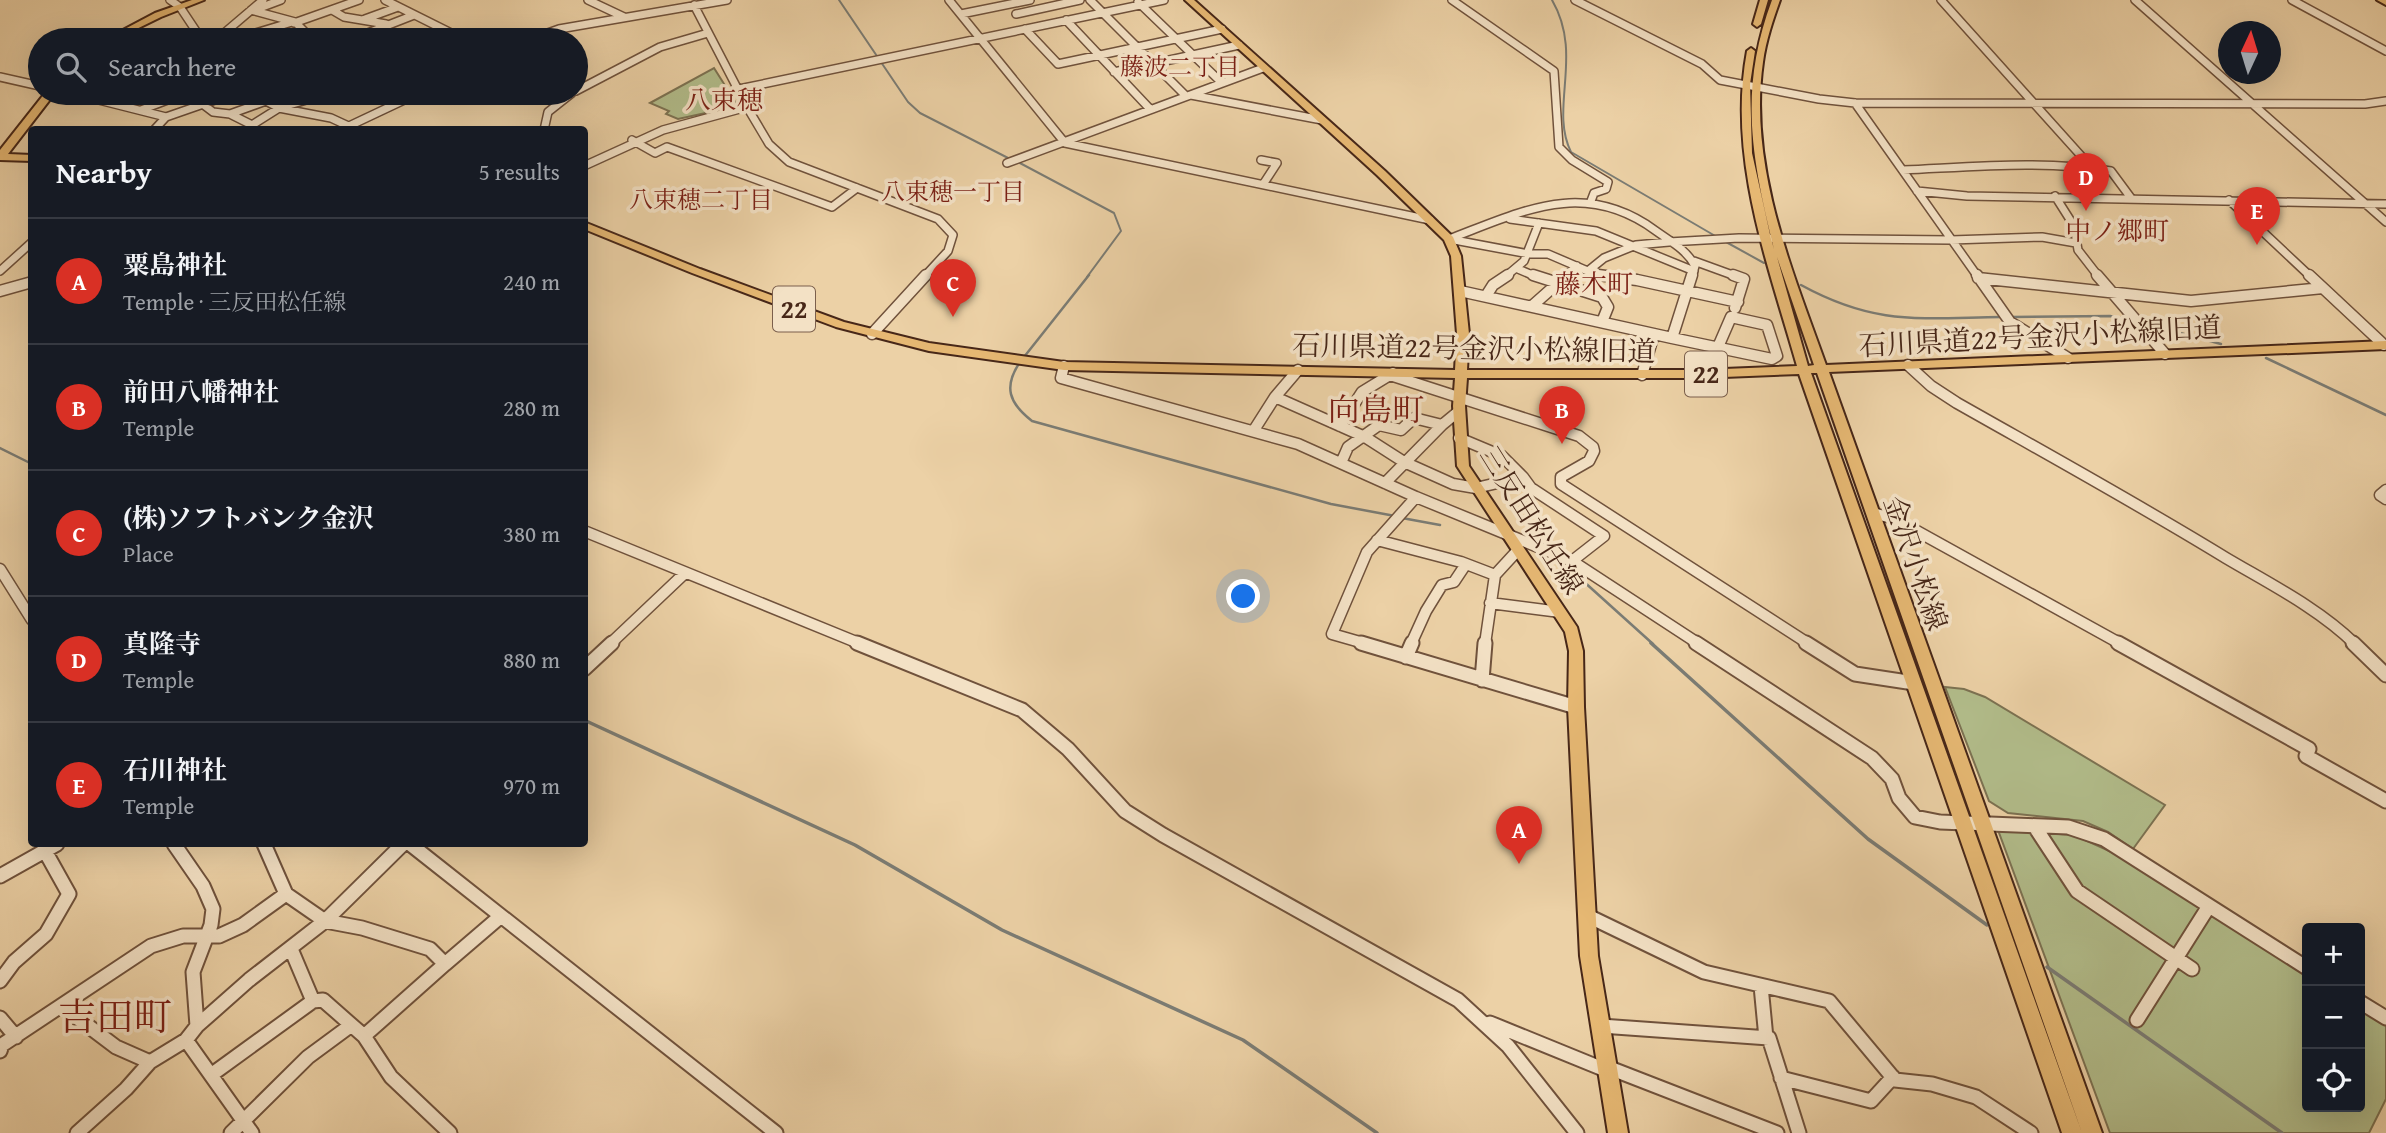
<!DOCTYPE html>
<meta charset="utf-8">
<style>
:root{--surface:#171b24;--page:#242831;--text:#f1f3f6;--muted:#9ea1a6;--line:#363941;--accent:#d93025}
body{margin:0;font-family:"Gentium Book Plus","Noto Serif JP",serif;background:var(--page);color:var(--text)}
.controls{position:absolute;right:21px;bottom:21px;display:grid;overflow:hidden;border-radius:7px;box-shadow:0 7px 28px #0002}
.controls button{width:63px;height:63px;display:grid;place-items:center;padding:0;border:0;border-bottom:2px solid var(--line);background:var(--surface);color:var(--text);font:35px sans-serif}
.compass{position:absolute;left:2218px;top:21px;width:63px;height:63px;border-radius:50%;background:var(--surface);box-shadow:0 7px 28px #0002;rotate:4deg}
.you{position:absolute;left:1244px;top:597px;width:24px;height:24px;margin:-18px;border:5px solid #fff;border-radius:50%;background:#1a73e8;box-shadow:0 0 0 10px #1a73e833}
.badge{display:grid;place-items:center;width:46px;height:46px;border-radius:50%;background:var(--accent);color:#fff;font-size:23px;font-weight:700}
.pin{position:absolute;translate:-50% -58px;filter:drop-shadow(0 2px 4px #0008)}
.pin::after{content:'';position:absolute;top:37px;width:24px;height:21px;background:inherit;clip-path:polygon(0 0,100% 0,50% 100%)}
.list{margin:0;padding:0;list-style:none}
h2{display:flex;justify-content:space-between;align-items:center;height:91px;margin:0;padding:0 28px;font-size:30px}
h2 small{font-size:23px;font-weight:400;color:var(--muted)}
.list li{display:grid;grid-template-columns:46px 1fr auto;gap:21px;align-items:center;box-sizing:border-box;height:126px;padding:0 28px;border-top:2px solid var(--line)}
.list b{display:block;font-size:26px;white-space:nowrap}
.list p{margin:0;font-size:23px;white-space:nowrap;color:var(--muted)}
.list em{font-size:23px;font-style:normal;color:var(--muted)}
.icon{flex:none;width:38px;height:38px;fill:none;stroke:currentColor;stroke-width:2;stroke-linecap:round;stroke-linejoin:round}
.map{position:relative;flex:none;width:2386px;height:1133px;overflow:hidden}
.search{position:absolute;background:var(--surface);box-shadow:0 7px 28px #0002;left:28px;top:28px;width:560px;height:77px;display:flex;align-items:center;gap:18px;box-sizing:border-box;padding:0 24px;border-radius:38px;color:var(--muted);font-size:26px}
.panel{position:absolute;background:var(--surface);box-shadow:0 7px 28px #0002;left:28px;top:126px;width:560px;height:721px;border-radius:7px}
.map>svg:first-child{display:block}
</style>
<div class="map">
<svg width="2386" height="1133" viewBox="0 0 2386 1133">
<rect width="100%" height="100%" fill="#ecd1a6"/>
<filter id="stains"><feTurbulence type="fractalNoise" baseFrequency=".00286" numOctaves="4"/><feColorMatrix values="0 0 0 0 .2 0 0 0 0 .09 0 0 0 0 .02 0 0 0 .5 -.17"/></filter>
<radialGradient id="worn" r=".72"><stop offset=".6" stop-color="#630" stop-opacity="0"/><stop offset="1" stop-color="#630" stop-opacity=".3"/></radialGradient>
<path fill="#b2bd8b" stroke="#7c7252" stroke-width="2" d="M714,68L738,106L678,119L666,114L669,111L650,103Z
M1945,687L1964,689L1985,697L2165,805L2133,849L2108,832L2083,821L2008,813L1989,801Z
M1998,830L2074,835L2116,854L2307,975V1107H2360V1009L2386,1026V1099L2369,1133H2110Z"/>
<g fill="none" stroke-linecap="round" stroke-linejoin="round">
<path stroke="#7b7c74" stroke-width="2" d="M839,0L908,102L920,113L1012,160
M1552,0C1584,55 1549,108 1571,152L1717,237
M1018,162L1114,213L1121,231L1087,277
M1726,242L1764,263"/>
<path stroke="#7b7c74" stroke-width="2.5" d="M1801,285C1876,326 1919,318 2001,317
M2011,317L2110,316L2130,320
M2143,323L2221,344
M1024,357L1089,275
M2266,358L2386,415
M1020,362C1003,387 1009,403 1032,421L1331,504L1395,516
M0,448L32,464
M1402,518L1440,525
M1582,580L1653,644"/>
<path stroke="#7b7c74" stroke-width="3.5" d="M1651,643L1868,839L1987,925
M584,720L855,845L1002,930L1243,1040L1377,1133
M2047,967L2282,1133"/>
<defs>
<path id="minor-far2" d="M170,0L180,7L202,40
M385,0L465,40
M588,0L624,17
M949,0L1065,143L1430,220
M1090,0L1186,96
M1452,0L1554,71L1559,147L1572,160L1608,182L1606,189L1594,193L1591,201
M1575,0L1702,64L1720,80L1819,99L1855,103L2365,104L2386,101
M1941,0L2092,168
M2135,0L2386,222
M2292,0L2386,51
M1138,2L1222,83
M694,5L747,107
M257,9L281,0
M251,10L295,22L313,40
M332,10L344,17L386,24
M961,14L1030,0
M1016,14L1080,0
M365,19L398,7
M1066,20L1150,109
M294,23L359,0
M1025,29L1058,64L1222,29
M175,40L197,33
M216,40L263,0
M233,40L292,22
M285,40L318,34L352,40
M350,40L414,15
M528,40L559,29L727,0
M1114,72L1239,45
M0,77L40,86
M739,89L1164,0
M576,91L660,47L708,33
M71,93L166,117
M188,93L213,112L230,114L252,125L249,130
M251,93L279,108L331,118L357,130
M1191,95L1322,120
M101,98L120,93
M262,99L282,93
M1855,103L1978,277
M141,110L186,93
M230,114L266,101
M252,125L279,108L320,96
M347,127L419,93
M154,130L166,117L235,93
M544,130L548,112L572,93
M632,140L655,153L667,147L832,207L857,188
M1261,160L1277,163L1264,183
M1007,163L1263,68
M584,166L663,130L747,107L769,144L789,162L938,219L953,235L948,251L924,277
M1903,170C1972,167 2043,160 2111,171L2131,198
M1917,191L1967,196L2386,204
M2055,196L2074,226L2078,250L2099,277
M2229,200L2311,277
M1510,219L1596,231L1694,271
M1449,239C1523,211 1584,178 1656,231C1670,241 1687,250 1695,266L1692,277
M1449,239L1529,254H1548L1597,275L1612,277
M1694,261L1738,277
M1518,269L1537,277
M0,271L32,242
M1588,271L1604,258L1636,245L1669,242L1739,238L1951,240L2042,237L2076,243
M1505,277L1524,261L1539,223
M1565,277L1577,266"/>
<path id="minor-far1" d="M1533,275L1602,297L1608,307L1602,322
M1598,275L1637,280L1738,302
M1733,275L1744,279L1735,308
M1977,275L2010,322L2068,358
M2097,275L2165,354
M2309,275L2323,288
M1978,278L2191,301L2323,288L2384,345
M0,291L32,282
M1460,291L1672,338L1692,275
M1486,296L1493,285L1508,275
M1532,306L1567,275
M872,334L926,275
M1672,338L1772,359L1777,356L1767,325L1731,317L1718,347
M1908,365L1931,386L1957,403C2047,454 2138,504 2226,558C2270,584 2318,608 2355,644
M1064,366L1061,378L1298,444L1416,497L1572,561L1699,644
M1390,375L1579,436L1593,447L1594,451L1589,461L1561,477V484L1809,644
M1642,375L1654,334
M1275,397L1365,437L1404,462L1453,484L1476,488L1523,477L1502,456L1459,438
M1340,426L1362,392L1393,373
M1254,430L1275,397L1298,370
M1341,463L1348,447L1379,425L1401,430L1414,418L1442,425L1459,411
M1523,477L1531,488L1604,536L1572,561
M1385,483L1442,425
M2386,490L2380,495L2386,499
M1873,513L1895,519L2121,644
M584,531L861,644
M1377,540L1461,562L1495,575L1518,550
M0,569L32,620
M1490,603L1560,612
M610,644L685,573
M1367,644L1332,634L1367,552L1416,497
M1411,644L1426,611L1442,585L1454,582L1466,564
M1485,644L1495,575"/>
<path id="minor" d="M857,643L1022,710L1068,749L1125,811L1163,835L1458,1000L1508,1046L1577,1133
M1361,643L1576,707
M1696,643L1872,758L1892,779L1899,798L1915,817L1940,822L2068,827L2104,839L2307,968
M1806,643L1855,674L1914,683
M2118,643L2309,749L2306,756L2386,801
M2353,643L2386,675
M1406,657L1412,643
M584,669L612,643
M1482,680L1485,643
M2035,827L2077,891L2192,969
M174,844L203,886L213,909L211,925L193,972L197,1026
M264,844L286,894L325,921L362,928L430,949L445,964L501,916
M410,844L776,1133
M0,876L57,844
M1586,915L1704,972L1829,1001L1895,1080L1932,1084L1976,1097L2031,1133
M445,964L364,1036L391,1077L450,1133
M0,981L14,962L46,934L69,894L45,851
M1761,986L1766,1038
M313,1001L323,1000L364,1036
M2360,1002L2386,1018
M63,1007L116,1047L150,1062
M0,1018L16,1037
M2137,1020L2209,906
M1490,1023L1608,1071
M1601,1026L1769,1038L1799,1133
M186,1040L252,1133
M0,1051L2,1045L151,946L183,936H219L243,925L286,894
M1607,1067L1777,1133
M211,1075L313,1001L291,949
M1781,1078L1871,1101L1893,1077
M77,1133L126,1089L150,1062L186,1040L197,1026L249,980L325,921L403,844
M231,1133L308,1057L350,1026"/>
<path id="major" d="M192,0H204L161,17L114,40H104L155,13Z
M1185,0H1194L1385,171L1453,237L1461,256L1469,334L1467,370H1699L1797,366C1768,264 1727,158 1747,51L1751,48L1755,51L1750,84L1752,153L1771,239L1774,249C1752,159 1738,91 1772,0H1780C1773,20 1766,40 1763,62C1748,166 1792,270 1826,365L2386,341V349L1829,372L2102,1133H2082L1817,373H1811L2082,1133H2062L1799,374L1699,378H1467L1465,406L1469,466L1577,627L1583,651L1584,707L1598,956L1628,1133H1608L1580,956L1568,707L1569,651L1565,632L1457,466L1453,406L1455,378L1064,370L929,351L836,327L692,273L584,229V222L700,269L844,322L929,343L1064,362L1455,370L1457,334L1451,256L1444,240L1377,175ZM1777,257L1814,365L1808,366Z
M1760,0H1768L1761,24L1757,27L1753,24Z
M2377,0H2386V5Z
M45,93H55L8,154L32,155V161L0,160V150Z"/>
</defs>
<use href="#minor-far2" stroke="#70523c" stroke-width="10"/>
<use href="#minor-far1" stroke="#70523c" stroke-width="13"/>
<use href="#minor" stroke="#70523c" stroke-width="17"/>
<use href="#major" stroke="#472718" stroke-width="4"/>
<use href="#minor-far2" stroke="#f3e1c5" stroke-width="7"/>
<use href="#minor-far1" stroke="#f3e1c5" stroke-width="10"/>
<use href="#minor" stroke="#f3e1c5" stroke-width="13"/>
<use href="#major" fill="#e6b873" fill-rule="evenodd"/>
</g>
<g text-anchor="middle" stroke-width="7" stroke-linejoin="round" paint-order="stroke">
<g font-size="24" fill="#7a1f14" stroke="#f3e1c5">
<text x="1180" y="75">藤波二丁目</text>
<text x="953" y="200">八束穂一丁目</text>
<text x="701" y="208">八束穂二丁目</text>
</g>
<g font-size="26" fill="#7a1f14" stroke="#f3e1c5">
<text x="724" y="109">八束穂</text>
<text x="2117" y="240">中ノ郷町</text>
<text x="1594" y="293">藤木町</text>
</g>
<g fill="#f3e1c5" stroke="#7b5f4c" stroke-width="2">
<rect x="773" y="286.5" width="42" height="45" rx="5"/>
<rect x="1685" y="351.5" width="42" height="45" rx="5"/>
</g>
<g font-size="26" font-weight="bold" fill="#472718">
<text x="794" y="318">22</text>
<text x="1706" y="383">22</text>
</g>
<g font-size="28" fill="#472718" stroke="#f3e1c5">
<text transform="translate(2040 336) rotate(-3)" y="10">石川県道22号金沢小松線旧道</text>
<text transform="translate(1474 348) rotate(1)" y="10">石川県道22号金沢小松線旧道</text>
<text transform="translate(1532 520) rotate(58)" y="10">三反田松任線</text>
<text transform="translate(1916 563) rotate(71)" y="10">金沢小松線</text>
</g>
<g font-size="32" fill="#7a1f14" stroke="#f3e1c5">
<text x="1376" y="421">向島町</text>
</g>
<g font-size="38" fill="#7a1f14" stroke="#f3e1c5">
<text x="115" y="1030">吉田町</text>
</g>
</g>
<rect width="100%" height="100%" filter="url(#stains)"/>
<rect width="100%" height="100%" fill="url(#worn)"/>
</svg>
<div class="controls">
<button>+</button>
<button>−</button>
<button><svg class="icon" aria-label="locate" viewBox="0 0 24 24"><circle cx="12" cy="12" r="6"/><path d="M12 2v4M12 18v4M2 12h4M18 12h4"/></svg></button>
</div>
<svg class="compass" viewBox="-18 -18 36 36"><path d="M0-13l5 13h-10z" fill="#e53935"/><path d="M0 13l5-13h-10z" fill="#9ea1a6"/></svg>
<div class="you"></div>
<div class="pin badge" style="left:1519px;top:864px">A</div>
<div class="pin badge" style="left:1562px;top:444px">B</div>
<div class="pin badge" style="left:953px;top:317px">C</div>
<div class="pin badge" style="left:2086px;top:211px">D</div>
<div class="pin badge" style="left:2257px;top:245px">E</div>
<div class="search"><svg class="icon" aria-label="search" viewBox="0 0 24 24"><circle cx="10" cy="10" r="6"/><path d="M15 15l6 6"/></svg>Search here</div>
<section class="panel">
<h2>Nearby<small>5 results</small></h2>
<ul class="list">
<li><span class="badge">A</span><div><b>粟島神社</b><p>Temple · 三反田松任線</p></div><em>240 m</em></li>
<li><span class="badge">B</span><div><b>前田八幡神社</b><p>Temple</p></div><em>280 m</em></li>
<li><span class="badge">C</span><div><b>(株)ソフトバンク金沢</b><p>Place</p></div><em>380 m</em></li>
<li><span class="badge">D</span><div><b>真隆寺</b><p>Temple</p></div><em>880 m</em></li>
<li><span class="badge">E</span><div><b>石川神社</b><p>Temple</p></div><em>970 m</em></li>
</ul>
</section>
</div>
